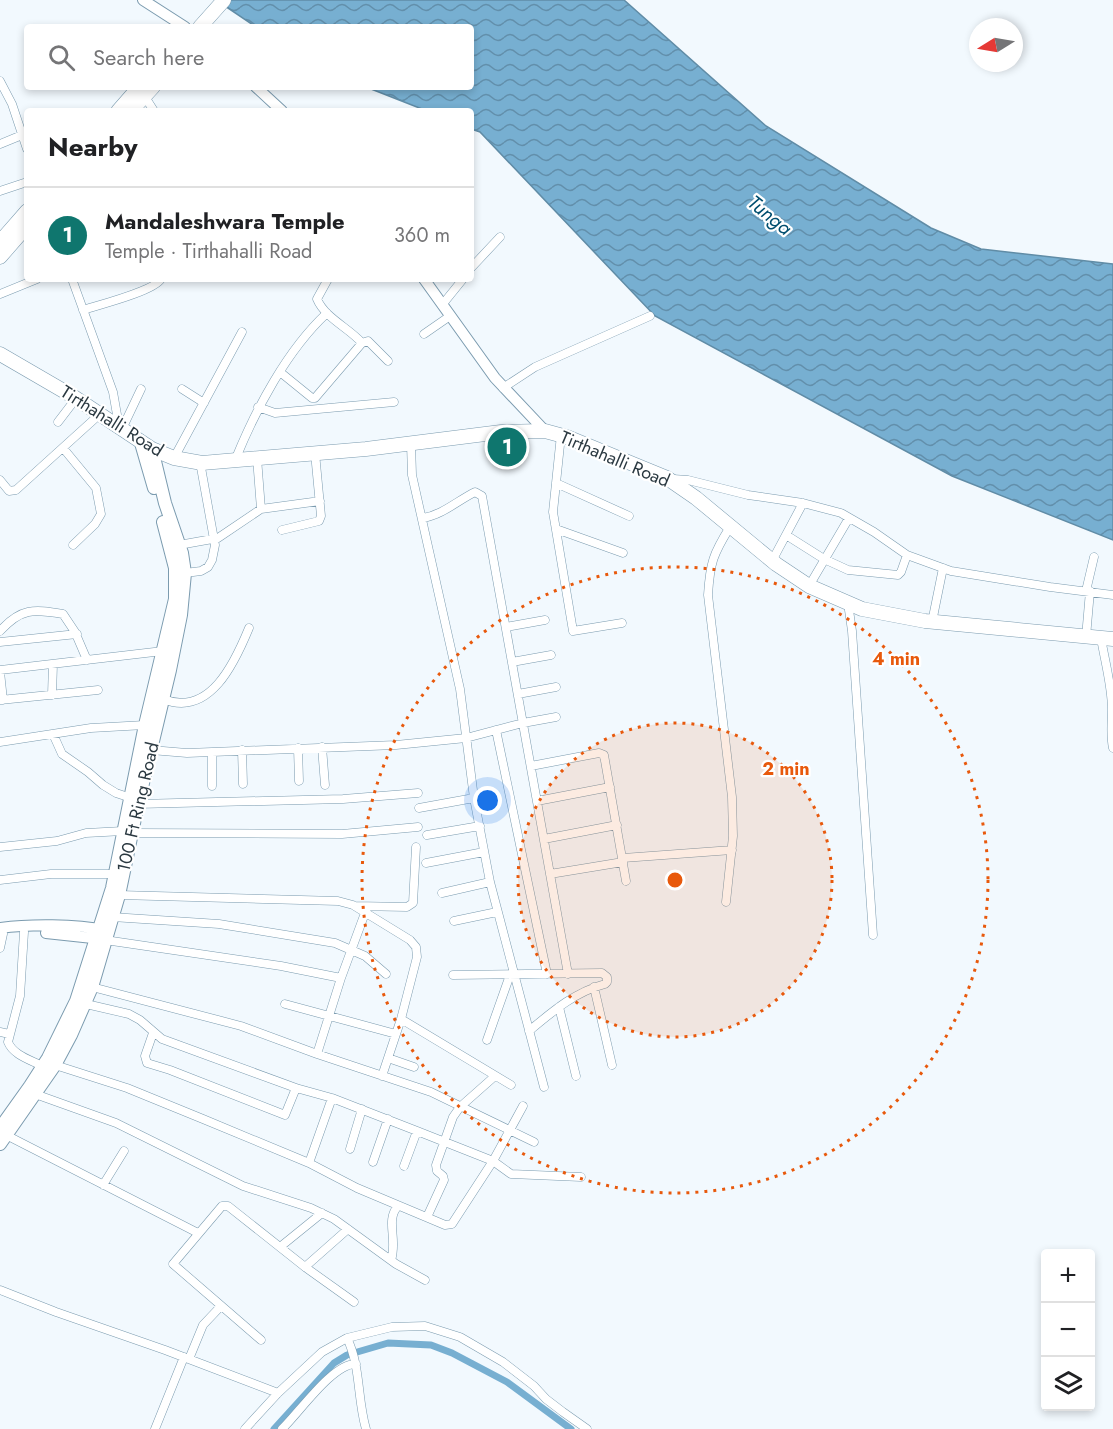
<!DOCTYPE html>
<meta charset="utf-8">
<style>
:root{--surface:#fff;--page:#f2f2f2;--text:#202124;--muted:#757577;--line:#e0e0e0;--accent:#0f766e}
body{margin:0;font-family:Jost,sans-serif;background:var(--page);color:var(--text)}
.controls{position:absolute;right:18px;bottom:18px;display:grid;overflow:hidden;border-radius:6px;box-shadow:0 3px 9px #0003}
.controls button{width:54px;height:54px;display:grid;place-items:center;padding:0;border:0;border-bottom:2px solid var(--line);background:var(--surface);color:var(--text);font:30px sans-serif}
.compass{position:absolute;left:969px;top:18px;width:54px;height:54px;border-radius:50%;background:var(--surface);box-shadow:0 3px 9px #0003;rotate:259deg}
.you{position:absolute;left:488px;top:801px;width:21px;height:21px;margin:-15px;border:4px solid #fff;border-radius:50%;background:#1a73e8;box-shadow:0 0 0 9px #1a73e833}
.badge{display:grid;place-items:center;width:39px;height:39px;border-radius:50%;background:var(--accent);color:#fff;font-size:20px;font-weight:700}
.pin{position:absolute;translate:-50% -50%;border:3px solid #fff;box-shadow:0 2px 6px #0006}
.list{margin:0;padding:0;list-style:none}
h2{display:flex;justify-content:space-between;align-items:center;height:78px;margin:0;padding:0 24px;font-size:26px}
h2 small{font-size:20px;font-weight:400;color:var(--muted)}
.list li{display:grid;grid-template-columns:39px 1fr auto;gap:18px;align-items:center;box-sizing:border-box;height:96px;padding:0 24px;border-top:2px solid var(--line)}
.list b{display:block;font-size:22px;white-space:nowrap}
.list p{margin:0;font-size:20px;white-space:nowrap;color:var(--muted)}
.list em{font-size:20px;font-style:normal;color:var(--muted)}
.icon{flex:none;width:33px;height:33px;fill:none;stroke:currentColor;stroke-width:2;stroke-linecap:round;stroke-linejoin:round}
.map{position:relative;flex:none;width:1113px;height:1429px;overflow:hidden}
.search{position:absolute;background:var(--surface);box-shadow:0 3px 9px #0003;left:24px;top:24px;width:450px;height:66px;display:flex;align-items:center;gap:15px;box-sizing:border-box;padding:0 21px;border-radius:6px;color:var(--muted);font-size:22px}
.panel{position:absolute;background:var(--surface);box-shadow:0 3px 9px #0003;left:24px;top:108px;width:450px;height:174px;border-radius:6px}
.map>svg:first-child{display:block}
</style>
<div class="map">
<svg width="1113" height="1429" viewBox="0 0 1113 1429">
<defs>
<pattern id="water-waves" width="16" height="10" patternUnits="userSpaceOnUse" patternTransform="scale(1.5)"><rect width="16" height="10" fill="#77afd1"/><path d="M0 5q4-4 8 0t8 0" fill="none" stroke="#628fab"/></pattern>
</defs>
<rect width="100%" height="100%" fill="#f2f9fe"/>
<path fill="url(#water-waves)" stroke="#608ca6" stroke-width="1.5" d="M216,0H624L766,126L931,228L981,249L1113,264V540L952,476L655,316L480,132L471,129V111H427L366,87H471V27H256Z"/>
<g fill="none" stroke-linecap="round" stroke-linejoin="round">
<path stroke="#77afd1" stroke-width="7" d="M274,1429L334,1363L347,1355L388,1343L431,1345L452,1353L507,1382L571,1429"/>
<defs>
<path id="street" d="M0,81L12,104L27,149
M145,97L154,111
M0,144L22,135
M0,191L27,182
M471,268L500,237
M72,279L113,392L119,426
M328,279L317,299C325,318 349,328 362,343L368,341L388,361
M0,294L37,279
M442,305L463,279
M83,310C99,305 154,291 161,279
M424,334L450,316
M280,372L312,398H315L362,343
M503,388L535,367L650,316
M182,389L204,403
M258,407L275,413L394,402
M58,422L71,405L74,397
M122,429L141,389
M561,435L553,512L573,631L622,623
M411,444L412,475L460,689L474,798L490,882L544,1087
M63,448L96,488L101,514L95,524L73,545
M174,458L242,332
M236,458C256,409 287,350 327,313
M257,458L261,509
M673,479L688,480L748,495L803,503L841,513L874,532L907,555L951,571L1050,587L1113,595
M0,480L9,491L16,490L100,414
M556,483L629,516
M423,518C442,515 457,501 475,492L482,496L568,974
M556,529L623,553
M282,530L319,521L321,516L315,453
M786,535L824,559L848,570L898,575L901,572L907,555
M179,545L218,538L261,509L320,501
M772,561L803,503
M185,573L201,571L208,567L212,560L215,545L200,462
M809,586L849,518
M1086,591L1094,557
M848,603L852,631L873,935
M932,622L943,568
M506,627L545,620
M0,631C21,608 33,609 63,614L75,632L87,660
M1086,637L1090,591
M1101,638C1105,662 1112,686 1112,710C1112,723 1110,734 1113,748
M0,642L77,634
M512,662L551,655
M0,670L163,651
M0,672L3,700
M518,694L556,687
M52,695L53,664
M163,699C210,718 235,662 249,628
M0,700L98,690
M496,730L547,974
M53,734L62,754L88,772L103,785L116,793L131,798
M0,742L91,728L145,725
M322,747L325,785
M298,748L299,781
M151,750L187,753L396,745L466,738L523,723L556,717
M242,750L243,784
M531,766L599,753L604,755L626,881
M212,786V752
M537,801L610,787
M138,804L343,799L418,793
M419,808L474,798
M132,833L342,834L418,827
M427,835L480,826
M544,839L617,825
M0,847L57,841L86,833L123,831
M623,858L732,850
M426,863L484,852
M550,874L623,862
M0,880L51,874H114
M442,893L490,882
M119,895L338,901L353,905L410,940L416,947L417,957L401,1019L382,1076
M726,902L733,836L732,797L708,595C710,563 713,554 730,527
M355,906L407,907L413,903L416,847
M112,917L219,924L335,943L365,956L386,974
M454,921L497,912
M24,932L20,996L8,1042C13,1055 31,1060 42,1066
M105,940L281,966L341,978
M0,948L3,934
M453,975L602,973L607,977V982L605,984C575,992 553,1011 529,1031
M92,987L241,1026L317,1054L431,1092L534,1142
M594,987L612,1065
M86,1004L129,1014L140,1020L162,1039L296,1088L332,1098L417,1131L493,1161L511,1174L581,1177
M285,1004L396,1034
M559,1007L576,1076
M401,1019L511,1085
M0,1032L9,1034
M153,1033L145,1056L147,1063L170,1070L285,1115L296,1088
M487,1040L510,975
M317,1054L341,978L365,913
M388,1058L414,1067
M55,1065L127,1088L203,1119L309,1163L357,1188L445,1225L452,1224L493,1161L523,1106
M35,1094L116,1123L243,1186L311,1208L334,1219L396,1264L425,1280
M6,1135L198,1233
M350,1149L362,1109
M373,1162L388,1119
M309,1163L332,1098
M404,1166L417,1131
M103,1185L124,1151
M427,1217L444,1180L443,1176L437,1171L436,1165L453,1117L460,1107L495,1076
M280,1247L322,1213
M391,1260C398,1240 385,1220 398,1206
M305,1267L348,1229
M0,1290L56,1312L165,1350L278,1393
M347,1338C361,1367 357,1398 366,1429
M261,1340L173,1264L222,1206H228L305,1267L354,1302
M189,1359L203,1325L221,1306
M155,1429L184,1357
M245,1429L278,1393L322,1352L347,1338L392,1327L425,1326L460,1337L503,1362L534,1386L546,1399L563,1412L587,1429
M282,1429C299,1413 333,1363 356,1364"/>
<path id="secondary" d="M143,0L185,27
M256,87L282,111
M424,279L495,378L545,431
M0,928C28,924 77,924 104,930
M46,933L102,939"/>
<path id="primary" d="M141,443L154,488
M0,1128L30,1086L48,1058L76,1001L112,888L145,725L175,599V568L163,522
M0,1144L55,1065L71,1035L92,987L119,895L138,804L170,670L181,615L185,573L182,553L165,503L152,449"/>
<path id="highway" d="M200,27L224,0
M118,111L139,87
M131,111L153,87
M0,242L27,211
M0,257L27,226
M0,354L74,397L152,449L174,458L202,463L366,449L501,432L545,431L567,437L667,478L696,498L776,564L809,586L862,609L925,621L1113,639"/>
</defs>
<use href="#street" stroke="#7b9baf" stroke-width="9"/>
<use href="#secondary" stroke="#7b9baf" stroke-width="12"/>
<use href="#primary" stroke="#7b9baf" stroke-width="14"/>
<use href="#highway" stroke="#7b9baf" stroke-width="15"/>
<use href="#street" stroke="#fff" stroke-width="8"/>
<use href="#secondary" stroke="#fff" stroke-width="10"/>
<use href="#primary" stroke="#fff" stroke-width="12"/>
<use href="#highway" stroke="#fff" stroke-width="14"/>
</g>
<circle cx="675" cy="880" r="157" fill="#e8590c" fill-opacity=".12"/>
<g fill="none" stroke="#e8590c" stroke-width="3" stroke-dasharray="3 6">
<circle cx="675" cy="880" r="157"/>
<circle cx="675" cy="880" r="313"/>
</g>
<g text-anchor="middle" stroke-width="4.5" stroke-linejoin="round" paint-order="stroke">
<g font-size="18" fill="#2b3941" stroke="#fff">
<text transform="translate(112 421) rotate(32)" y="6">Tirthahalli Road</text>
<text transform="translate(615 459) rotate(23)" y="6">Tirthahalli Road</text>
<text transform="translate(138 807) rotate(-77)" y="6">100 Ft Ring Road</text>
</g>
<g font-size="20" font-style="italic" fill="#014e6f" stroke="#fff">
<text transform="translate(770 215) rotate(39)" y="7">Tunga</text>
</g>
</g>
<circle cx="675" cy="880" r="9" fill="#e8590c" stroke="#fff" stroke-width="3"/>
<g font-size="18" text-anchor="middle" font-weight="bold" fill="#e8590c" stroke="#fff" stroke-width="4.5" stroke-linejoin="round" paint-order="stroke">
<text x="896" y="665">4 min</text>
<text x="786" y="775">2 min</text>
</g>
</svg>
<div class="controls">
<button>+</button>
<button>−</button>
<button><svg class="icon" aria-label="layers" viewBox="0 0 24 24"><path d="M12 4l9 5-9 5-9-5zM3 14l9 5 9-5"/></svg></button>
</div>
<svg class="compass" viewBox="-18 -18 36 36"><path d="M0-13l5 13h-10z" fill="#e53935"/><path d="M0 13l5-13h-10z" fill="#757577"/></svg>
<div class="you"></div>
<div class="pin badge" style="left:507px;top:447px">1</div>
<div class="search"><svg class="icon" aria-label="search" viewBox="0 0 24 24"><circle cx="10" cy="10" r="6"/><path d="M15 15l6 6"/></svg>Search here</div>
<section class="panel">
<h2>Nearby<small></small></h2>
<ul class="list">
<li><span class="badge">1</span><div><b>Mandaleshwara Temple</b><p>Temple · Tirthahalli Road</p></div><em>360 m</em></li>
</ul>
</section>
</div>
